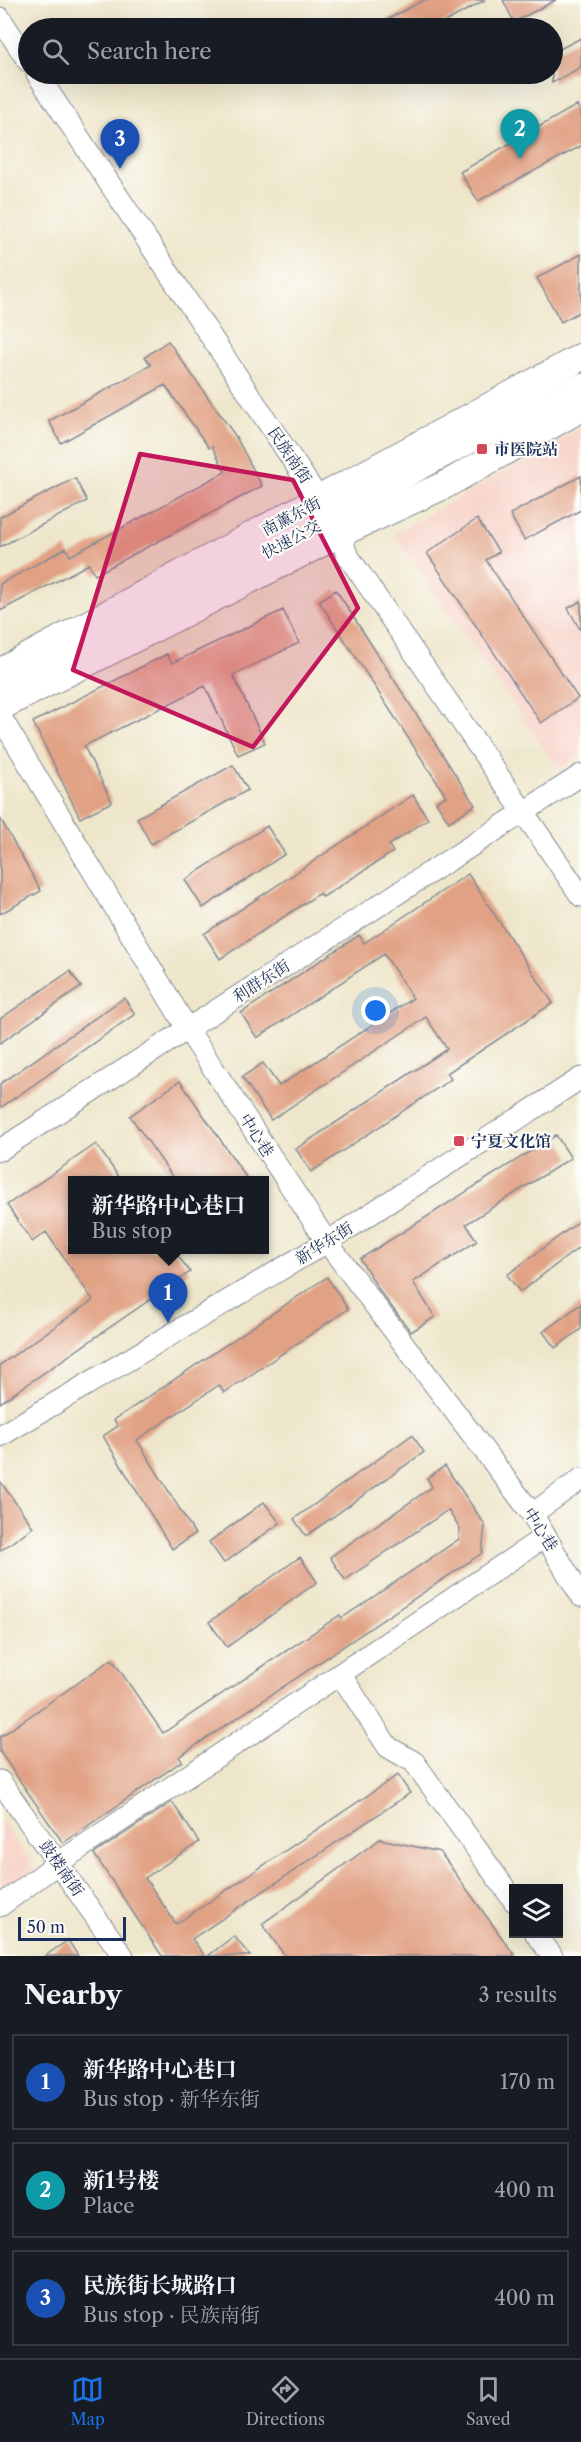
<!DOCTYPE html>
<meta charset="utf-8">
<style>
:root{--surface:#171b24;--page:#242831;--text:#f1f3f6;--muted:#9ea1a6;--line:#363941;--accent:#1a73e8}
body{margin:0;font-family:"Libre Caslon Text","Noto Serif SC",serif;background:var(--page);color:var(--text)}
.controls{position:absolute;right:18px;bottom:18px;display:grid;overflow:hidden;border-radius:0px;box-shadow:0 6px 24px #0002}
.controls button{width:54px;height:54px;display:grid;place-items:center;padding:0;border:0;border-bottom:2px solid var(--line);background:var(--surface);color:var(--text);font:30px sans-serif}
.scale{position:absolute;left:18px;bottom:15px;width:108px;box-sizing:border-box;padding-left:6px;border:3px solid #1b2f5e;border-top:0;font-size:16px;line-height:21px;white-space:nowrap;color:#1b2f5e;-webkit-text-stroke:4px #fdfcf7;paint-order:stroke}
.you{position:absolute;left:376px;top:1011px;width:21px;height:21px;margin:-15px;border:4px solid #fff;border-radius:50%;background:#1a73e8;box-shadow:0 0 0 9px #1a73e833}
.badge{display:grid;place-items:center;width:39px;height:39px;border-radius:50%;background:var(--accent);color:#fff;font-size:20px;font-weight:700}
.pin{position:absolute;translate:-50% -50px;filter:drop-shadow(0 2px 3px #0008)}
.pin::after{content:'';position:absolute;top:32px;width:21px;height:18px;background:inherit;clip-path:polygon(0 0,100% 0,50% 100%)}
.popup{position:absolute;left:68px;top:1176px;width:201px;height:78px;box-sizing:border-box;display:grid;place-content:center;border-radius:0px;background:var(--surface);filter:drop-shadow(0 2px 4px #0005);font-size:20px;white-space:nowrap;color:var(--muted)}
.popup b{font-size:22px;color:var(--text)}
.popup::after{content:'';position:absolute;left:50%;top:100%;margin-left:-12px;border:12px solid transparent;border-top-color:var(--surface)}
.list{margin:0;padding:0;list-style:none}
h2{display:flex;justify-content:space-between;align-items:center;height:78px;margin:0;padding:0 24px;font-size:26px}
h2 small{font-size:20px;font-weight:400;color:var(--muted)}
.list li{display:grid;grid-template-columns:39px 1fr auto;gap:18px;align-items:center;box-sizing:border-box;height:96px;margin:0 12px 12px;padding:0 12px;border:2px solid var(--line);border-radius:0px}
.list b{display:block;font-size:22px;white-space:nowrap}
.list p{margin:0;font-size:20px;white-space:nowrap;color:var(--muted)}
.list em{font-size:20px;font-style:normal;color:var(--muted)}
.icon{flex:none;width:33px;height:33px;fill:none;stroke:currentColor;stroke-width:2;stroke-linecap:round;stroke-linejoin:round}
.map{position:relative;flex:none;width:581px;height:1956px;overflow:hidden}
.search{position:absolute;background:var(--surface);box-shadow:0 6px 24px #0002;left:18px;right:18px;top:18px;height:66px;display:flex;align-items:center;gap:15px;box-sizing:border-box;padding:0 21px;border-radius:33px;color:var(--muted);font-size:22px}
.sheet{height:402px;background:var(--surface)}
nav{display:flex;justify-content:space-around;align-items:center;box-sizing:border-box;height:84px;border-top:2px solid var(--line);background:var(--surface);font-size:16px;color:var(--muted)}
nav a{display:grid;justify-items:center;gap:3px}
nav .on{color:var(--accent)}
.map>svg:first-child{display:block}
</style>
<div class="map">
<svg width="581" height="1956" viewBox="0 0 581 1956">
<rect width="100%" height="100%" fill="#fdfcf7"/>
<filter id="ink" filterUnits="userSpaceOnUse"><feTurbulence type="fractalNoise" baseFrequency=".0167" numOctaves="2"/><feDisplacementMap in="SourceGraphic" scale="12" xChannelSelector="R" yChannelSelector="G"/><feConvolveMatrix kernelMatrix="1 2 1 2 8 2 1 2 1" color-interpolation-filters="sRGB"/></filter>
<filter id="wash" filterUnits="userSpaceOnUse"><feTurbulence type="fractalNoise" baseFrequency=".008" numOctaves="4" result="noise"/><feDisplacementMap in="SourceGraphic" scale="24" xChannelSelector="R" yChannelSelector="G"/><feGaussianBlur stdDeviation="1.35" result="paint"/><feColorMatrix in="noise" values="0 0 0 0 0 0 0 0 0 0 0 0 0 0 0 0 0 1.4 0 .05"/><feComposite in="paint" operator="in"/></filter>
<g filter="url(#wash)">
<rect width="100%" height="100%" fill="#eee6ca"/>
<path fill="#f7d1c7" d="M581,428V756L559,770L394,534Z
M0,1818L35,1869L0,1893Z"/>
<g id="blocks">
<path fill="#e1a184" d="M424,0H485L434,28H371Z
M503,0H556L514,22Z
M581,38V67L552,83V53Z
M577,105L581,113V146L478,201L460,172Z
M581,254V311L561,322L537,278Z
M168,341L236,437L262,486L95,575L89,564L0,611V584L66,548L70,556L225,472L212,446L209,448L165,385L61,443L49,421L151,365L145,357Z
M581,476V510L524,540L510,514Z
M75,478L87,501L0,547V517Z
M477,519L499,552L486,560L578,698L541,723L427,553Z
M336,590L475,805L449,822L436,802L446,796L319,601Z
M581,601V631L568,608Z
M283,610L299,643L233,675L265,743L238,755L205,686L84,746L112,802L80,818L33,722L167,654L172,663Z
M233,765L248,790L151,844L137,818Z
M413,795L428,819L389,845L393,852L323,897L320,893L220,959L204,934Z
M0,818L41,891L0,914Z
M267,826L285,854L203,908L185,880Z
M468,874L553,1003L447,1073L451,1079L311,1172L296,1149L447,1049L426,1017L271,1120L242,1077L263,1063L279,1086L413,998L384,954L257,1038L241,1013L359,935L364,943Z
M70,971L81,987L0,1043V1019Z
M124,998L135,1014L0,1108V1084Z
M180,1081L248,1180H175L130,1116Z
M556,1135L571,1158L466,1224L477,1241L413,1282L435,1317L411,1332L381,1293L360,1259Z
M96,1144L121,1180H72V1250H174L190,1272L0,1403V1365L93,1300L46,1232L32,1242L7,1205Z
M581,1220V1246L520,1292L507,1275Z
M327,1277L348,1309L224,1393L219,1385L137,1440L195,1534L172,1549L103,1436L118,1426L114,1420Z
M581,1304V1329L555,1348L543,1332Z
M412,1435L424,1452L306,1536L294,1519Z
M445,1466L485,1525L482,1553L179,1757L182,1761L63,1843L0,1752V1737L112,1659L163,1733L340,1615L342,1618L459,1539L460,1529L448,1510L345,1580L330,1557L432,1487L427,1478Z
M0,1481L33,1527L0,1551Z
M264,1502L280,1523L224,1563L209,1542Z
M300,1557L317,1582L227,1647L209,1622Z
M398,1775L410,1793L192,1939L205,1956H162L94,1854L172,1802L199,1842L145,1878L176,1924Z
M380,1839L440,1852L515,1956H285L262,1924Z
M234,1936L250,1956H208Z
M68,1940L78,1956H45Z"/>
</g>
</g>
<g filter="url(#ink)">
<use href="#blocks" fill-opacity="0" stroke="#848a94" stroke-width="1.5"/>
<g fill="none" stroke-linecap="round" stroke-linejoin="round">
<defs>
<path id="minor" d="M0,18L28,61
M37,74L341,533L346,553L581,896
M0,692L581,384
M0,716L188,1030L327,1242L532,1514L581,1596
M0,1150L581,775
M0,1436L327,1242L581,1078
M532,1514L581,1479
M340,1674L388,1747L414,1762L514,1901
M0,1781L123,1956
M0,1906L58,1863L546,1536
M536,1934L552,1956"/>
<path id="major" d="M0,672L581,357
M0,707L341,533L445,485L581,408"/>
</defs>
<use href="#minor" stroke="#848a94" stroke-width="23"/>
<use href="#major" stroke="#848a94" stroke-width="29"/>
<use href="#minor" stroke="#fff" stroke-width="21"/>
<use href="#major" stroke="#fff" stroke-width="27"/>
</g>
</g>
<path fill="#c2185b" fill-opacity="0.2" stroke="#c2185b" stroke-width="4.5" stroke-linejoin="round" d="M140,454L293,480L358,608L253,747L73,670Z"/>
<g fill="#d1495b" stroke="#fdfcf7" stroke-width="2">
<rect x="476" y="443" width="12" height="12" rx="3"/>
<rect x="453" y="1135" width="12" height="12" rx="3"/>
</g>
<g text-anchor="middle" stroke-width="4.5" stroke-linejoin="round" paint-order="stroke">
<g font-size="16" font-weight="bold" fill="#1b2f5e" stroke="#fdfcf7" text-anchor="start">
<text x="494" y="455">市医院站</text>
<text x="471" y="1147">宁夏文化馆</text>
</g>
<g font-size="16" fill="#1b2f5e" stroke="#fdfcf7">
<text transform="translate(290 455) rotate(56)" y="6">民族南街</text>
<text transform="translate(291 516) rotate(-28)" y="6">南薰东街</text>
<text transform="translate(291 539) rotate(-28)" y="6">快速公交</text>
<text transform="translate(261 981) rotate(-33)" y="6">利群东街</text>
<text transform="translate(257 1135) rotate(57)" y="6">中心巷</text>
<text transform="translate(324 1243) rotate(-32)" y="6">新华东街</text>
<text transform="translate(541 1529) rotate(57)" y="6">中心巷</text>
<text transform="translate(62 1868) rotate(55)" y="6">鼓楼南街</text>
</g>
</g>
</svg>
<div class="controls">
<button><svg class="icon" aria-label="layers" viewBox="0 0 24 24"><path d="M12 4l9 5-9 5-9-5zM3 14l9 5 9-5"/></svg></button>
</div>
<div class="scale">50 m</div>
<div class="you"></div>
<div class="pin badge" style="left:168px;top:1323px;background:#1a4fb4">1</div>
<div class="popup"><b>新华路中心巷口</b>Bus stop</div>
<div class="pin badge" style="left:520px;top:159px;background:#0f9aa8">2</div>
<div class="pin badge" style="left:120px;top:169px;background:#1a4fb4">3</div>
<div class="search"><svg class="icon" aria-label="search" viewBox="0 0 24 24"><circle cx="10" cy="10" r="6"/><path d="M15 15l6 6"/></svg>Search here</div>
</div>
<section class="sheet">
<h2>Nearby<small>3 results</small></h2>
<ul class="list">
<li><span class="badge" style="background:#1a4fb4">1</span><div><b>新华路中心巷口</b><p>Bus stop · 新华东街</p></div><em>170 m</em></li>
<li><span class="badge" style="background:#0f9aa8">2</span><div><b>新1号楼</b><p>Place</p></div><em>400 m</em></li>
<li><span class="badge" style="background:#1a4fb4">3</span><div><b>民族街长城路口</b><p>Bus stop · 民族南街</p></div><em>400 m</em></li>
</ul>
</section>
<nav>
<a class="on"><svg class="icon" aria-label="map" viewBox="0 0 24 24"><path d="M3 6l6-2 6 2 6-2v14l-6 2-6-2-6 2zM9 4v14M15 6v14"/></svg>Map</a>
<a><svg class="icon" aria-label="directions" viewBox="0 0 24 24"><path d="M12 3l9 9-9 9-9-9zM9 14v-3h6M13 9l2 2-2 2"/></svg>Directions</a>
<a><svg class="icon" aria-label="saved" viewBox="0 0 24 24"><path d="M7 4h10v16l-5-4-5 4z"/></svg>Saved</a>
</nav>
